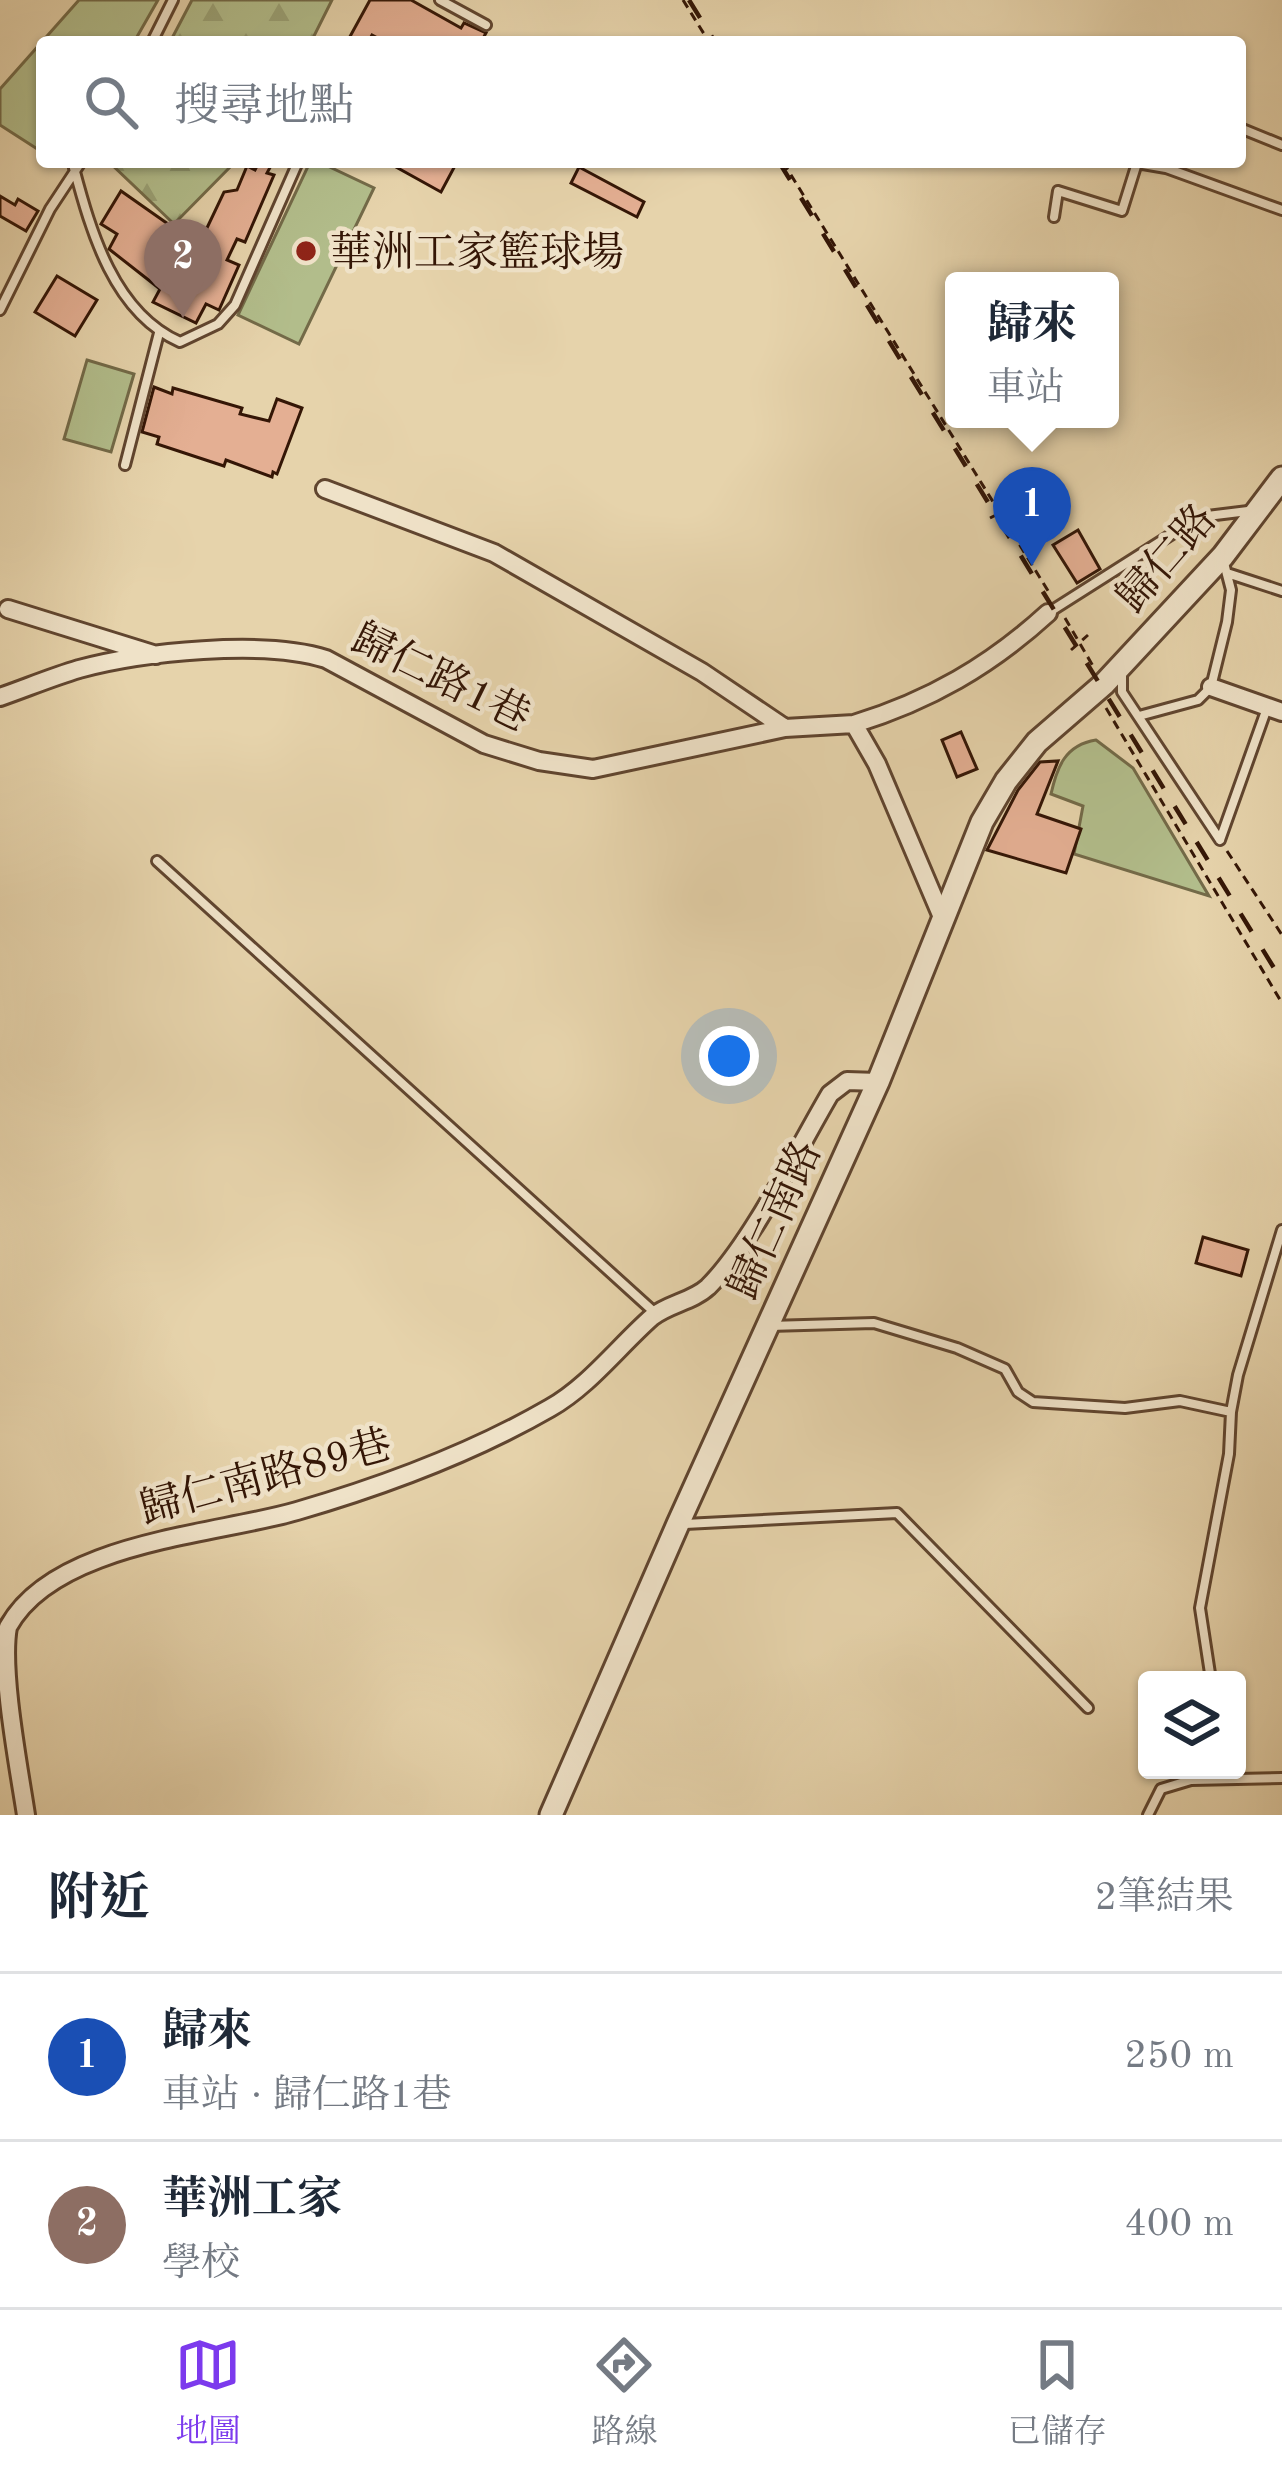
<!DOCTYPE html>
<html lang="zh-TW">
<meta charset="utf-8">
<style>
:root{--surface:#fff;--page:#f6f6f7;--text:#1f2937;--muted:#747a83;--line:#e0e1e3;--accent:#7c3aed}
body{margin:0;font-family:"Old Standard TT","Noto Serif TC",serif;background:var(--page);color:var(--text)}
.controls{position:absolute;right:36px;bottom:36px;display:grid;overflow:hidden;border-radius:12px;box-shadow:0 3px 9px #0004}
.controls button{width:108px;height:108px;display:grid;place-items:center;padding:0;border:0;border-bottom:3px solid var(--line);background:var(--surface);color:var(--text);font:60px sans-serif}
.you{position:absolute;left:729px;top:1056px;width:42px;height:42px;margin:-30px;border:9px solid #fff;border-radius:50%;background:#1a73e8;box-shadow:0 0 0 18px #1a73e833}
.badge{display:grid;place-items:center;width:78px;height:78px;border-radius:50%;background:var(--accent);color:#fff;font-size:39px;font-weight:700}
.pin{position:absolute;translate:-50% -99px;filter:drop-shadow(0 3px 6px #0008)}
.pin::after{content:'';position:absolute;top:63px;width:42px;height:36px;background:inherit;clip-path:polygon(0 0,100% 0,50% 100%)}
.popup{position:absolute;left:945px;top:272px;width:174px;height:156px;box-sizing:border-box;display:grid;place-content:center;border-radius:12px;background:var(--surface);filter:drop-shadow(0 3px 9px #0005);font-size:39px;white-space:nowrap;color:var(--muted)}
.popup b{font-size:45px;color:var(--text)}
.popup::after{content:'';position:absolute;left:50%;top:100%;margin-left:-24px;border:24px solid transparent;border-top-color:var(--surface)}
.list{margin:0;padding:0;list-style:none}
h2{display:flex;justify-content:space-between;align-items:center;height:156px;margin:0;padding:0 48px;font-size:51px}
h2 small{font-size:39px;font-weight:400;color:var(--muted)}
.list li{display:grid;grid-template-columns:78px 1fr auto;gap:36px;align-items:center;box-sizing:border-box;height:168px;padding:0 48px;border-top:3px solid var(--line)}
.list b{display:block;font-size:45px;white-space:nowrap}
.list p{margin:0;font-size:39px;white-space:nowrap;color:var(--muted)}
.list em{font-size:39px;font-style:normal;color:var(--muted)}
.icon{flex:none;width:66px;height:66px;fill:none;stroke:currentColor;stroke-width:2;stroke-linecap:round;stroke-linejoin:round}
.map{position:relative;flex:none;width:1282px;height:1815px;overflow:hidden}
.search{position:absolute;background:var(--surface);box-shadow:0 3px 9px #0004;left:36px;right:36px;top:36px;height:132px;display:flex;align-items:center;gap:30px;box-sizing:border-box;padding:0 42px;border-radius:12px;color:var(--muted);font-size:45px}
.sheet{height:492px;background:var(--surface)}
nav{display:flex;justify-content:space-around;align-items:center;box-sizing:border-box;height:168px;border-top:3px solid var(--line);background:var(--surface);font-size:33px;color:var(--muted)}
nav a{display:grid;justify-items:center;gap:6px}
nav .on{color:var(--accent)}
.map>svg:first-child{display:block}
</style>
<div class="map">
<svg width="1282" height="1815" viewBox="0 0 1282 1815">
<defs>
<pattern id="forest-firs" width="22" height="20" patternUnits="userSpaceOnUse" patternTransform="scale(3)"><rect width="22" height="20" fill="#b2bd8b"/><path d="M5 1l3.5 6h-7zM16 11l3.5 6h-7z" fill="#9aa276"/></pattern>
</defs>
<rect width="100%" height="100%" fill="#e6d3ab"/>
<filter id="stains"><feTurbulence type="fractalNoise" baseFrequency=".00167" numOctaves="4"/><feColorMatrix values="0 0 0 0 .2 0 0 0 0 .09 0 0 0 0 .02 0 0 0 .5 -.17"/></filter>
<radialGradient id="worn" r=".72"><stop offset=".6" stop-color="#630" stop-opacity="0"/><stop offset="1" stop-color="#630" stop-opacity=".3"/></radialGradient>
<path fill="#b2bd8b" stroke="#736a48" stroke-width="3" d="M79,0H158L134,42H42V152L0,125V89Z
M310,162H319L374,188L299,344L238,315Z
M87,360L134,374L111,452L64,439Z
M1096,740L1133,768L1209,896L1074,854L1083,806L1051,794C1057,767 1065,745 1096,740Z"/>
<path fill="url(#forest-firs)" stroke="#736a48" stroke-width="3" d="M192,0H332L311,42H170Z
M109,162H235L174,224Z"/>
<path fill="#e4af93" stroke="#341606" stroke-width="3" d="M370,0H411L461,28L464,23L486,33L481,42H385L372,35L368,42H347Z
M259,162H273L267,173L274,175L245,242L237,239L227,260L239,265L219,310L206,304L196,323L153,302L160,289L109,249L117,234L101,224L121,191L188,238L194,225L206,230L224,192L237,190L247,166L255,170Z
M387,162H457L441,192Z
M579,167L644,202L637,217L571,183Z
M0,196L15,205L18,199L38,211L26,231L0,216Z
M57,276L97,300L75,336L35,312Z
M154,387L172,394L173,388L242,408L240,414L269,421L277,399L302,408L277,474L273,472L272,477L226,460L224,466L157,444L159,437L142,432Z
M1078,530L1100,569L1077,583L1053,545Z
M961,732L977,769L957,777L942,740Z
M1058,761L1037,814L1081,829L1066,873L987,850L1018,790L1040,762Z
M1203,1237L1248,1250L1241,1276L1196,1263Z"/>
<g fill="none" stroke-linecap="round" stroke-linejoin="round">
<defs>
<path id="service" d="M440,0L486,25
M152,42L173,0
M1240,128L1282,145
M74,168C91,232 114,313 180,342L218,324L235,305L298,162
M1054,217L1058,191L1122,211L1137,163L1166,168L1282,210
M0,310L50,209L81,162
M125,465L159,333
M1227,573L1282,591
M1051,611L1199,517L1248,511
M1122,668V692L1220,840
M1139,716L1198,700L1211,687L1227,622L1231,590L1224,563
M1220,840L1267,708
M157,861L653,1311
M769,1326L874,1323L957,1348L1005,1369L1018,1392L1033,1402L1125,1408L1180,1401L1231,1412
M685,1524L897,1513L1088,1708
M1211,1680L1200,1608L1229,1454L1231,1412L1238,1375L1282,1230
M1148,1815L1161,1789L1191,1780L1282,1778"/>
<path id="minor" d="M325,489L494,553L702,672L785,728
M8,609L156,655
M1211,687L1282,712
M0,697C26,688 52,677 79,669C142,652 264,639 326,659L484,744L539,761L593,769L785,728L854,724L877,764L942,917
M854,724C929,701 990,666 1048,613
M26,1815C19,1769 0,1670 8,1627C54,1542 215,1535 297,1511C383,1486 472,1453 550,1408C589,1386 619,1346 652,1317C668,1304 693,1301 708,1287C752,1243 797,1150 830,1094L847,1081L878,1082"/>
<path id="tertiary" d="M551,1815L678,1524L878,1082L982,822L1006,781L1037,742L1104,684L1223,556L1282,478"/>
</defs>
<use href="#service" stroke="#60452f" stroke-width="14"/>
<use href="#minor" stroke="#60452f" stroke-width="22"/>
<use href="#tertiary" stroke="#60452f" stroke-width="27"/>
<path stroke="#341606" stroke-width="3" stroke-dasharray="9 6" stroke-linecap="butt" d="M683,0L709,42
M783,162L1050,594
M990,518L1010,508
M1065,618L1093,666
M1071,650L1088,635
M1106,708L1282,1003
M1227,851L1282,935"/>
<use href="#service" stroke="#efe2c8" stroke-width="8"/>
<use href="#minor" stroke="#efe2c8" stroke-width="16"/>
<use href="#tertiary" stroke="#efe2c8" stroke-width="21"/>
<path stroke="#341606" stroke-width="4.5" stroke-dasharray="21 21" stroke-linecap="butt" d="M689,0L715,42
M779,162L1282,981"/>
</g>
<circle fill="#8f2418" stroke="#efe2c8" stroke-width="4.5" cx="306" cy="251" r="12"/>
<g text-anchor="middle" stroke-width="9" stroke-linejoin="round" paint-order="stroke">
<g font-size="42" fill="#341606" stroke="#efe2c8" text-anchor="start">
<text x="330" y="266">華洲工家籃球場</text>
</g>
<g font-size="42" fill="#341606" stroke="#efe2c8">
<text transform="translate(1165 557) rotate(-49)" y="15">歸仁路</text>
<text transform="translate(442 676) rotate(26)" y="15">歸仁路1巷</text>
<text transform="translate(773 1219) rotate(-66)" y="15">歸仁南路</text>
<text transform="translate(265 1475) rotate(-15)" y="15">歸仁南路89巷</text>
</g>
</g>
<rect width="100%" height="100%" filter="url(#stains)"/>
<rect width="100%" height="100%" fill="url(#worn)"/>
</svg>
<div class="controls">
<button><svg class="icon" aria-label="layers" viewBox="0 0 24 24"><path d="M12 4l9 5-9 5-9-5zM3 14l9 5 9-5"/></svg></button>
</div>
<div class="you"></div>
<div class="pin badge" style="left:1032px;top:566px;background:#1a4fb4">1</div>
<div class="popup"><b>歸來</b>車站</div>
<div class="pin badge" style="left:183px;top:318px;background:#8d6e63">2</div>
<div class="search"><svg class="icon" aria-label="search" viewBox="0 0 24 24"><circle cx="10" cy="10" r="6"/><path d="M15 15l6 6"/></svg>搜尋地點</div>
</div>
<section class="sheet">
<h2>附近<small>2筆結果</small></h2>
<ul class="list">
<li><span class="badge" style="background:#1a4fb4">1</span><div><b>歸來</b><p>車站 · 歸仁路1巷</p></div><em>250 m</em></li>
<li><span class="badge" style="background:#8d6e63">2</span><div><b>華洲工家</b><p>學校</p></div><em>400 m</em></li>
</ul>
</section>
<nav>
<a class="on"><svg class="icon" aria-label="map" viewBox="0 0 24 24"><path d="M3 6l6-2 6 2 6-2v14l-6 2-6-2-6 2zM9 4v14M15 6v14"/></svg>地圖</a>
<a><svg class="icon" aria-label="directions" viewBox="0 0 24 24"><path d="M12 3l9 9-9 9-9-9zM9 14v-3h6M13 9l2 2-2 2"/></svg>路線</a>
<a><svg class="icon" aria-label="saved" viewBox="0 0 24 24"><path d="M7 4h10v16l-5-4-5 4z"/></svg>已儲存</a>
</nav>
